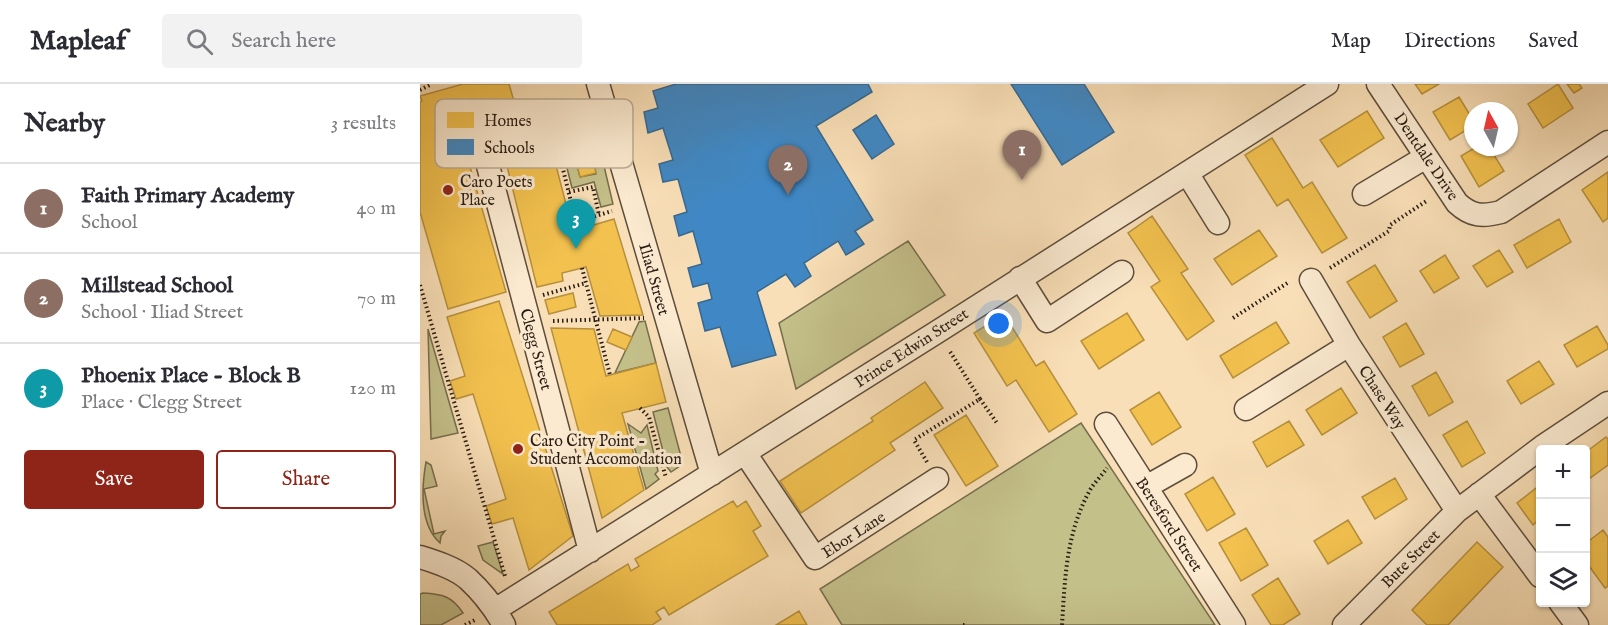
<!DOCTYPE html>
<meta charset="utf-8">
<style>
:root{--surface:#fff;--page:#f2f2f3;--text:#2b2b33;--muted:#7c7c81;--line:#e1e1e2;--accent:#8f2418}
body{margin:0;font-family:"IM FELL English",serif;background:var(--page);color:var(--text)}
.controls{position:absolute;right:18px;bottom:18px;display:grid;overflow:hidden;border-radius:6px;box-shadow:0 2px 4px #0004}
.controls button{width:54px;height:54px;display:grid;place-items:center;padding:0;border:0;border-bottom:2px solid var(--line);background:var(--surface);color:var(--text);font:30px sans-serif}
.compass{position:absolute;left:1044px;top:18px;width:54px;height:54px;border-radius:50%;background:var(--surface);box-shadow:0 2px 4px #0004;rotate:352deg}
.you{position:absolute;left:579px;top:240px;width:21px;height:21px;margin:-15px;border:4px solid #fff;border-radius:50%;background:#1a73e8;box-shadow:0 0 0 9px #1a73e833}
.badge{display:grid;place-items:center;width:39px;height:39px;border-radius:50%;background:var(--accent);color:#fff;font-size:20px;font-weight:700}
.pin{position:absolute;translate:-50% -50px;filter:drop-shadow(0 2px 3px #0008)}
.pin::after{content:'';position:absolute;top:32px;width:21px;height:18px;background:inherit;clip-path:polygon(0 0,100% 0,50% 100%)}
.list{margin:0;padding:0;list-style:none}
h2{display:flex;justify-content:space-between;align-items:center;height:78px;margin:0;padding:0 24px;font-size:26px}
h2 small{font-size:20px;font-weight:400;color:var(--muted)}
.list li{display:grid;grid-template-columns:39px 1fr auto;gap:18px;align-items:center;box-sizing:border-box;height:90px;padding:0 24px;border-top:2px solid var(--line)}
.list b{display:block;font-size:22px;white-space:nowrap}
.list p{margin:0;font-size:20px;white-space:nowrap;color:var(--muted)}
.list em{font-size:20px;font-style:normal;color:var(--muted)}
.actions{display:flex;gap:12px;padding:18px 24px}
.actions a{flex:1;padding:14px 0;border:2px solid var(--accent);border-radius:6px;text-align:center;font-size:21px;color:var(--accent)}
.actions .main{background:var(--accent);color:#fff}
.icon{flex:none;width:33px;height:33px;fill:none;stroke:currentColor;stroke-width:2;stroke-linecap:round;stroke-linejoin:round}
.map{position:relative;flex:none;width:1188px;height:541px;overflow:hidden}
header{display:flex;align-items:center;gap:36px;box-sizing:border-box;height:84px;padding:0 30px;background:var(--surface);border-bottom:2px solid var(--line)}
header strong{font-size:28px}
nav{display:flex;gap:33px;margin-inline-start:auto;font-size:21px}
.search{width:420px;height:54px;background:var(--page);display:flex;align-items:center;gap:15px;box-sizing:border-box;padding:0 21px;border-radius:6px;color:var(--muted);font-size:22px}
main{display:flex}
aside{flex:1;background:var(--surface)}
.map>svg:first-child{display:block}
</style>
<header>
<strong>Mapleaf</strong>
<div class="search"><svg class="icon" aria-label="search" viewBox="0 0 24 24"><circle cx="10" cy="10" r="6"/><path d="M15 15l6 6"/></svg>Search here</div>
<nav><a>Map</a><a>Directions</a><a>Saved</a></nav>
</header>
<main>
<aside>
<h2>Nearby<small>3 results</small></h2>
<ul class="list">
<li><span class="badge" style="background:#8d6e63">1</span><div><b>Faith Primary Academy</b><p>School</p></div><em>40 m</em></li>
<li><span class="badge" style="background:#8d6e63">2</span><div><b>Millstead School</b><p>School · Iliad Street</p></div><em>70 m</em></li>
<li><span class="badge" style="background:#0f9aa8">3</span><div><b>Phoenix Place - Block B</b><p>Place · Clegg Street</p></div><em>120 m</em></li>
</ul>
<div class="actions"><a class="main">Save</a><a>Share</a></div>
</aside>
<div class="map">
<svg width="1188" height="541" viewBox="0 0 1188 541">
<rect width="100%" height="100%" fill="#f9dfb7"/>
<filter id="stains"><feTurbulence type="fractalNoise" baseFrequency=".00333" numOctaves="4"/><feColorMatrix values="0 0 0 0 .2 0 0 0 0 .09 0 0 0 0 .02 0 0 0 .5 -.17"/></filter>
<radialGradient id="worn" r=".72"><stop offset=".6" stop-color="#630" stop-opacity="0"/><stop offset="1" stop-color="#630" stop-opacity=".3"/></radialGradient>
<path fill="#c4c08a" stroke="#766e4e" stroke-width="1.5" d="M151,58L160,93L176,90L175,84L184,82L193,120L181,123L174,98L152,104L141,60Z
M488,157L525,211L376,305L359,239Z
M225,237L236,279L195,289L219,238Z
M8,245L38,349L11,355Z
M248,324L263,380L251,388L247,383L233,328Z
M661,339L795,541H422L400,505Z
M208,340L221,349L227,341L238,387L235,390L239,395L226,405Z
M6,378L11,381L17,402L4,405L14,450L25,447L21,452L20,459C0,441 1,407 6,378Z
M73,458L83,490L63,476L58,462Z
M3,509C22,510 32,512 43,529L21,541H0V510Z"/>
<path fill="#f2c14e" stroke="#b6903c" stroke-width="1.5" d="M43,0H89L100,38L42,55L86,208L28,225L0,128V18L2,17L0,12Z
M995,0H1019L1002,10Z
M1138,0L1153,24L1123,44L1108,20Z
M1147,0H1159L1162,4L1154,9Z
M1039,13L1053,36V42L1030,56L1013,28Z
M947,27L964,54L918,83L900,56Z
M167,54L176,89L160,93L151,58Z
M852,54L883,104L892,98L927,154L902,169L868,115L857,122L825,71Z
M1056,63H1069L1084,87L1059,103L1041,72Z
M132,66L153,147L194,135L223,231L180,232L166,183L142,189L143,197L117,203L86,78Z
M1188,88V134L1183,138L1162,106Z
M732,132L768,185L761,189L794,237L767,256L731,203L740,197L708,149Z
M1139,135L1151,158L1107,184L1094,161Z
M839,146L857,172L812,201L794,175Z
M1079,166L1093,188L1067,203L1053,182Z
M1025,171L1039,194L1014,209L1000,187Z
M955,181L977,217L950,234L927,198Z
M153,209L156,223L129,230L125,216Z
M79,217L153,452L109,486L93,434L72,440L66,422L86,415L53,310L36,315L30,297L45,292L27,233Z
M707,229L724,256L679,285L661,257Z
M584,230L616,282L624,277L657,330L629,348L596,296L587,302L554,249Z
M856,238L869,259L813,294L800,272Z
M986,239L1004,270L980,283L963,253Z
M1177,242L1188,261V265L1157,283L1144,261Z
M131,244L174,245L186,292L236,279L246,318L202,329L224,406L182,434Z
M193,245L212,253L206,266L187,258Z
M1119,277L1134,300L1101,320L1087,297Z
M1016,288L1033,318L1009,332L992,302Z
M505,298L523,324L470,359L475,366L381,429L360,397L453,337L451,334Z
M921,304L937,329L902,351L886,326Z
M739,308L761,343L732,361L710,326Z
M546,331L578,382L546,402L514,351Z
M869,337L884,361L847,383L833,358Z
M1047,337L1065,369L1042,383L1023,351Z
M1186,353L1188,355V381L1166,397V368Z
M793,393L815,430L787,447L765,410Z
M975,394L987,415L955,435L942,413Z
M1120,401V435L1113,441L1097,419Z
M313,417L317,423L326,417L341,442L333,447L348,472L249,531L244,523L236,528L241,535L232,541H137L129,528L208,480L211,487L219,482L215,475Z
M928,436L942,459L908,480L894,457Z
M826,444L848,481L821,497L799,459Z
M1183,446L1188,453V502L1185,504L1166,478V459Z
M1057,458L1083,483L1028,541H1007L992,526Z
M858,494L880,530L863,541H851L832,511Z
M379,527L387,541H356Z"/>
<path fill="#3f88c5" stroke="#386890" stroke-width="1.5" d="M256,0H448L452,8L396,42L453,136L435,147L444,160L426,171L418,157L384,179L391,192L375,203L366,190L337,208L356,271L312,283L300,243L285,247L278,219L292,215L288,199L273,203L268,184L282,180L273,147L259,152L254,132L267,128L258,95L243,98L239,80L253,76L243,44L228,49L224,28L238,24L233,7Z
M591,0H664L694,48L642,81Z
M456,31L474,60L452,75L433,46Z"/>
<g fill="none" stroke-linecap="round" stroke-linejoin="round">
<defs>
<path id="minor" d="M178,0L292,390
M958,0L1037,119C1051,132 1062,133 1081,128L1188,58
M63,63L170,467
M767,89L798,139
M944,110L1006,73
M600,194L627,237L702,188
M891,196L929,261L1037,427
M826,325L929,261
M686,340L814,541
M325,369L395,474L517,395
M726,403L765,381
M1059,410L1120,492
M0,473C16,478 35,484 48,495C62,508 75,525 84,541
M1140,518L1157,541
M75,526L517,248L907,0
M924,541L1037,427L1122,363L1188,319"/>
</defs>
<use href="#minor" stroke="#5d4d3c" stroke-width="25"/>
<path stroke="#291c13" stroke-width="4" stroke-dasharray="1.5 3" stroke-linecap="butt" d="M0,6L12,0
M138,65L156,138L192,127
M149,108L173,103L179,131
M162,184L190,291
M910,184L969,147L970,141L1008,116
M0,201L85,492
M123,211L166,199
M813,234L869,198
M133,237L224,234
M560,315L577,339
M220,324L229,333L246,394
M507,378L494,356L560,315L529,266
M45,541L55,536
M543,541H547
M642,541C645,494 646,449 670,406C675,398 682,391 687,384"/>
<use href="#minor" stroke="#fbead0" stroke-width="22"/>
</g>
<g fill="#8f2418" stroke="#fbead0" stroke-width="2">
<circle cx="28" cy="106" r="6"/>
<circle cx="98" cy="365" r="6"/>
</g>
<g text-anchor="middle" stroke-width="6" stroke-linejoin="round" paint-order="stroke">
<g font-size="16" fill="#291c13" stroke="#fbead0">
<text transform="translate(1007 72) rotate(56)" y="6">Dentdale Drive</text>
<text transform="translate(235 195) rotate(74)" y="6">Iliad Street</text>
<text transform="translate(491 263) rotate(-33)" y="6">Prince Edwin Street</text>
<text transform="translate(117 265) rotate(75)" y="6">Clegg Street</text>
<text transform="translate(963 313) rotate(57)" y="6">Chase Way</text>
<text transform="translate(750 440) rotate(57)" y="6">Beresford Street</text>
<text transform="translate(433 450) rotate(-33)" y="6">Ebor Lane</text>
<text transform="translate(990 474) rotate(-45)" y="6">Bute Street</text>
</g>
<g font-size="16" fill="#291c13" stroke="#fbead0" text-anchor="start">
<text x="40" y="103">Caro Poets<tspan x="40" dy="18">Place</tspan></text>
<text x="110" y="362">Caro City Point -<tspan x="110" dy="18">Student Accomodation</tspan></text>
</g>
</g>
<rect x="15" y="15" width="198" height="69" rx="9" fill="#fbead0" stroke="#bcac97" stroke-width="1.5"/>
<rect x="27" y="28" width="27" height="16" fill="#f2c14e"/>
<rect x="27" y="55" width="27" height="16" fill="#3f88c5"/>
<g font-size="16" fill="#291c13">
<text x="64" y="42">Homes</text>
<text x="64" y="69">Schools</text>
</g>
<rect width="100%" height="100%" filter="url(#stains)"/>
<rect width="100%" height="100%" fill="url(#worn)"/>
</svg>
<div class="controls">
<button>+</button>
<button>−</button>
<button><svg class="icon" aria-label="layers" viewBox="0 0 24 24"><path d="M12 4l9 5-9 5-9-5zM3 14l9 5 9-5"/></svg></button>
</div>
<svg class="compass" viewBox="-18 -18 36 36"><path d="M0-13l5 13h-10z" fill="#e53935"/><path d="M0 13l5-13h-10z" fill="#7c7c81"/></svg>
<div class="you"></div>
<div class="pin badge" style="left:602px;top:96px;background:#8d6e63">1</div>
<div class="pin badge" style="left:368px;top:111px;background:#8d6e63">2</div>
<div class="pin badge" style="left:156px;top:165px;background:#0f9aa8">3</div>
</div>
</main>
